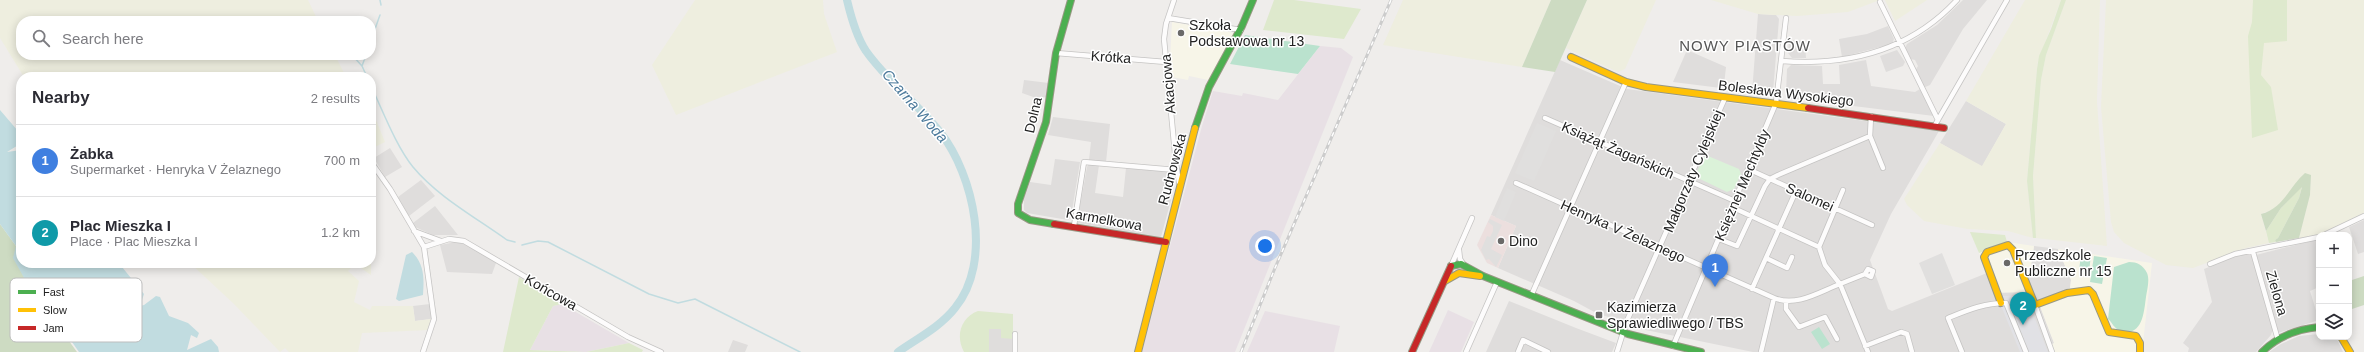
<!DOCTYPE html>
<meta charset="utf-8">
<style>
:root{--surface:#fff;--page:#f7f7f7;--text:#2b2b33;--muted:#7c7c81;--line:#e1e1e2;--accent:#b45309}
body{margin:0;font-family:Helvetica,sans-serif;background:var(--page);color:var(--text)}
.controls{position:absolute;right:12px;bottom:12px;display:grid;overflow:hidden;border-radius:8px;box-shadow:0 2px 10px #0003}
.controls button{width:36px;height:36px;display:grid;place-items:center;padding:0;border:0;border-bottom:1px solid var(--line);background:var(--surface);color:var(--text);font:20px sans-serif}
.you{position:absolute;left:1265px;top:246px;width:14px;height:14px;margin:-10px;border:3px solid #fff;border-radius:50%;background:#1a73e8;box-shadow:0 0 0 6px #1a73e833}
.badge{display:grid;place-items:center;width:26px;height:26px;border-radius:50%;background:var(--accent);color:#fff;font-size:13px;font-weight:700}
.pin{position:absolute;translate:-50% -33px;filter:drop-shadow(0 1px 2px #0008)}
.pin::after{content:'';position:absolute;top:21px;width:14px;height:12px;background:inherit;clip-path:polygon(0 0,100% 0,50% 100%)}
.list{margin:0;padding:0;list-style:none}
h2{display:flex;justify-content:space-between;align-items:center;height:52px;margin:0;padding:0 16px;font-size:17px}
h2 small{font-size:13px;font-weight:400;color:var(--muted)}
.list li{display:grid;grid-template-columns:26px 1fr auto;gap:12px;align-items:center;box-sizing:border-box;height:72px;padding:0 16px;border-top:1px solid var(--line)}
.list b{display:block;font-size:15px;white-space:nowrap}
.list p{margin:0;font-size:13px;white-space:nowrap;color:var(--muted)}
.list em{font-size:13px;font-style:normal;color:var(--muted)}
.icon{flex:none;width:22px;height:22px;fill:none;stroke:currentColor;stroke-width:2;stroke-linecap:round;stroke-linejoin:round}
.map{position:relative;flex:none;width:2364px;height:352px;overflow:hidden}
.search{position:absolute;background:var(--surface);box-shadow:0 2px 10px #0003;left:16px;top:16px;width:360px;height:44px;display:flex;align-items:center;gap:10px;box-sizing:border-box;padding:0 14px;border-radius:16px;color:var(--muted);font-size:15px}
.panel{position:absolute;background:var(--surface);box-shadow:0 2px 10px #0003;left:16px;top:72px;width:360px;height:196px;border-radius:16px}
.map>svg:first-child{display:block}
</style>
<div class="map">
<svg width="2364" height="352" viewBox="0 0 2364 352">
<rect width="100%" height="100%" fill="#efedeb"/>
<path fill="#dfdddc" d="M1963,0H1987L1963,29L1930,85L1923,88L1915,71L1918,66L1915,60L1911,59L1905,48L1907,44L1937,25Z
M1758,14L1776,15L1779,19L1773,92L1768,95L1752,93Z
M1888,26L1894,39L1892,44L1842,57L1839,39L1867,34Z
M1789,40L1805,41L1806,58H1792L1788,53Z
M1687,50L1726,67L1724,85L1721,88L1673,82Z
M1897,50L1905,62L1903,66L1886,72L1880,56Z
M1560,60L1627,89L1939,131L1891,214L1870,260L1888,309L1892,311L1987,273L1998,292H2027L2034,246L2058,249L2071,280L2070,289L2038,301L2054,343L2051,345L2054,352H1753L1636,328L1630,323L1598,314L1574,301L1498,268L1516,226L1491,215Z
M1866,60L1871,86L1915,92L1920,89L1934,116L1789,98L1786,94L1787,69L1791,65L1822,66L1823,84H1840L1839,65Z
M1024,80L1049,83V97L1036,98L1022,93Z
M1966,101L2006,124L1982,167L1940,143Z
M1053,117L1110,124L1106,162L1089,160L1091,142L1048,135Z
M390,148L402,167L385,177L374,158Z
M1055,159L1080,162L1071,217L1068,220L1027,213L1024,210V199L1030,182L1051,185Z
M1089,164L1099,165L1095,193L1123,197L1126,168L1172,172L1171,200L1161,237L1077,223L1087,167Z
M421,180L435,196L409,216L398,197Z
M435,206L458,235H433L415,227L413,223Z
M2364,220V252L2358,254L2349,227Z
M2319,239V287L2310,291L2319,320L2278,333L2256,255Z
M456,242L468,245L496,263L492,274L447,272L440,245Z
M2251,253L2273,329L2271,335L2256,352H2188L2189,348L2183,343L2212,302L2204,269L2237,256Z
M1509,301L1576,328L1616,343L1612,352H1486Z
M430,304L431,319L415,321L413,306Z
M989,329H1001L1013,339V352H989Z
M2319,334V337H2336L2343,352H2269L2281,344L2299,336Z
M733,340L748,345L745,352H728Z"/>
<path fill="#ecdfde" d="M1491,215L1516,226L1498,268L1487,263L1477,245Z"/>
<path fill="#e8e0e5" d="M1320,46L1341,48L1353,57L1235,352H1142L1202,126L1213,91L1242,96L1243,93L1278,100Z
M562,304L629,343L586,352L530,350L553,306Z
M1448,310L1474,322L1461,352H1429Z
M1265,311L1340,326L1334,352H1247Z"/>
<path fill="#f7f5e8" d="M1172,22L1234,33L1208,80L1189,76L1188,80L1172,77L1170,60Z
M2007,242L2034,246L2027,292L1995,293L1979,253Z
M2058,249L2152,263L2142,352H2054L2051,345L2054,343L2038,301L2070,288L2071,280Z"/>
<path fill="#eeeedf" d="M0,0H308L318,21H21V55H335L346,77H24L0,38Z
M695,0H823L824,14L837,52L676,115L652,65Z
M1403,0H1551L1522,67L1383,45Z
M1587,0H1656L1625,69L1618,72L1566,48Z
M1711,0H1880L1848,12L1797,16L1758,14Z
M1885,0H1927L1895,21Z
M2025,0H2061L2038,61L2037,69L2027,181L2033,238L2008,231L1968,229L1924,221L1907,205L1904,199L1940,143L1982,166L2006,124L1966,101Z
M2066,0H2100L2097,101L2107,246L2036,238L2033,176L2041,80L2046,55Z
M2106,0H2364V215L2321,235L2299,238L2310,194L2311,175L2286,197L2277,208L2261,214L2269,243L2246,248L2193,268L2166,265L2124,243L2114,232L2111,222L2101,107Z
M371,108L385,142L371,149Z
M190,263H371V275L355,264L348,271L359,281L354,302L370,310L372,306H413L415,321L431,319L429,330L362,333L358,352H289L285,348L280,352L234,304Z"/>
<path fill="#dee9cd" d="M1274,0H1294L1361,9L1344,39L1263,30Z
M2061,0H2066L2046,55L2041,80L2033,176L2036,238H2033L2027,181L2037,69L2039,56L2051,29Z
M2253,0H2287V41L2264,43L2261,75L2271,87L2278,130L2252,138L2248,36L2252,22Z
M2302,186L2299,198L2278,238L2275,240L2276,242L2269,243L2266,231L2281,208Z
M1970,232L2005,235L2007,242L1979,253Z
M519,277L562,304L553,306L530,350L586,352L629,343L643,350L642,352H503Z
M978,311L1013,314V339L1001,338V329H989V352H964C955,336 961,317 978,311Z"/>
<path fill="#cddbc2" d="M1551,0H1587L1555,72L1522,67Z
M2305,173L2311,175L2310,195L2299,238L2276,242L2275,240L2278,238L2299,198L2302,187L2281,208L2266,231L2261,214C2283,209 2289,187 2305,173Z
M0,224L16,246L25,276L34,293L77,352H0Z
M2364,276V305L2349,310V281Z"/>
<path fill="#dbf2d9" d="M1708,156L1739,169L1741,174L1734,189L1727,192L1698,178L1696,174L1704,157Z"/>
<path fill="#bae2ce" d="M1245,35L1320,46L1298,74L1230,64Z
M2081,254L2091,255L2089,272L2079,271Z
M2094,256L2107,258L2102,284L2090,282Z
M2129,262C2137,262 2143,265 2147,273C2150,280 2147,290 2146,297C2144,311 2143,337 2121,331C2114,329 2112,322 2108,319L2114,267Z
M1819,327L1830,344L1822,349L1811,332Z"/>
<path fill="#e0dfde" d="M1537,123L1556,131L1534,181L1515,173Z
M1507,188L1516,192L1504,221L1495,217Z
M1490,219L1502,225L1491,249L1502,255L1496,267L1489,259L1486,260L1481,250L1487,236L1490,237L1493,231V226L1488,222Z
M1942,253L1955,285L1932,294L1919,263Z"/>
<path fill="#e1e1e5" d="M1997,296H2023L2027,299L2048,352H2020Z"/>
<path fill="#c1dce0" d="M0,110L18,131L20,144L7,152L21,150V263H122V267L144,294L140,306L144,305L156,296L160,297L169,316L188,323L199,333L197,338L191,335L187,350L211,339L218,347L219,352H79L58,322L64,304L54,316L43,312L13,258L16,246L0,224Z
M412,252C425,265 424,279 423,295L399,301L396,299L406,255Z"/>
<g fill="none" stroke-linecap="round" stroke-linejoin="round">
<path stroke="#c1dce0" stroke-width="1.5" d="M380,0L381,5
M322,20L323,21
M371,40L380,15
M352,55L362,66L366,55
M362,66L367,77
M371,86C383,111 396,146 413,167C438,197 475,217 507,240L515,242
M522,245L538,241L548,242L649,294L678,303L695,299L800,352"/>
<path stroke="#c1dce0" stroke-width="8" d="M847,0C851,17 856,36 866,51C887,81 917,103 940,132C974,175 993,262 955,308C940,327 918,338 898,352"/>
<defs>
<path id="street" d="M1174,0L1166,24L1164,39L1176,164L1179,182
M1880,2L1938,120
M1168,18L1241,30
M1056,53L1166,62
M1782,61C1849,66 1910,51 1957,0
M1545,118L1735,201
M1935,125L2007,0
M1870,136L1871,116
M371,162L390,189L424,247L434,319L423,352
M1748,169L1872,225
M1516,183L1774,298
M1843,190L1819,247L1825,265L1840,284L1865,274L1871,277L1873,271L1868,269L1865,274
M1738,210L1819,247
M1074,226L1084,162L1176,170
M414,231L441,241
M2324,235L2364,216
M1719,239L1737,246L1765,186L1770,179L1778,175L1870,136L1883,168
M424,247L449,239L464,241L628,337L661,352
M1459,250L1460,259L1464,265
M2253,252L2278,340
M1766,258L1787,268L1792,257
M2210,264L2235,254L2319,237
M1451,266L1472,218
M1752,289L1796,191
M1531,296L1626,82
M1786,302V309L1799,327L1825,317L1837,339
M2035,305L2052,352
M1673,346L1776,103L1786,18
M1865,346L1901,332L1907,334L1912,352
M1015,352V334
M1466,352L1497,282
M1518,352L1523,340L1548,352
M1617,352L1626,323L1725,98
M1761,352L1774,298C1797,307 1819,292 1840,284L1868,352
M1962,352L1948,318C1968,310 1984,303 2006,303L2026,352"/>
<path id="fast" d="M1195,128L1209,87L1242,26L1253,0
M1054,224L1030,220L1018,213V204L1046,122L1056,53L1071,0
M1451,266L1461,264L1483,276L1628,334L1701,352
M2262,352C2277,337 2298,329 2319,327"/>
<path id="slow" d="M1571,57L1626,82L1646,87L1808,108
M1445,281L1459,273L1480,276
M2001,303L1984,257L1987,252L2008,245L2013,250L2035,305L2067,293L2089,290L2093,294L2109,332L2136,336L2140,343V352
M2341,337L2350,352
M1138,352L1195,128"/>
<path id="jam" d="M1808,108L1944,128
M1054,224L1166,242
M1412,352L1451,266"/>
</defs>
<use href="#street" stroke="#c5c4c3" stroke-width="6"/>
<use href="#fast" stroke="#989884" stroke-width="8"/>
<use href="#slow" stroke="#989884" stroke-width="8"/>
<use href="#jam" stroke="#989884" stroke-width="8"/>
<use href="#street" stroke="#fdfcfc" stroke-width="4.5"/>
<use href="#fast" stroke="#4caf50" stroke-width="6"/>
<use href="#slow" stroke="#ffc107" stroke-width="6"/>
<use href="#jam" stroke="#c62828" stroke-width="6"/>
<defs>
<path id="rail" d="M1241,352L1275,268L1391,0"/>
</defs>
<use href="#rail" stroke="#ccc" stroke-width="3"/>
<use href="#rail" stroke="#fff" stroke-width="1.5" stroke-dasharray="4.5" stroke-linecap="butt"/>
</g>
<g fill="#6a6968" stroke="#fff" stroke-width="1.5">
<circle cx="1181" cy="33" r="4"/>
<circle cx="1501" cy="241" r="4"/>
<circle cx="2007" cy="263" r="4"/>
<rect x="1595" y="311" width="8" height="8" rx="2"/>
</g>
<g text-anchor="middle" stroke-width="3" stroke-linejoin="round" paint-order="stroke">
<g font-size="14" fill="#222" stroke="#fff" text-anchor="start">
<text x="1189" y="30">Szkoła<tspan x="1189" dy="16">Podstawowa nr 13</tspan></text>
<text x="1509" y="246">Dino</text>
<text x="2015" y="260">Przedszkole<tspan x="2015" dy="16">Publiczne nr 15</tspan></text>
<text x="1607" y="312">Kazimierza<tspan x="1607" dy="16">Sprawiedliwego / TBS</tspan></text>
</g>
<g font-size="14" fill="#222" stroke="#fff">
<text transform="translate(1111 57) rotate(4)" y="5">Krótka</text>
<text transform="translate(1168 84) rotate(-95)" y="5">Akacjowa</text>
<text transform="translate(1786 93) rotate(7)" y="5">Bolesława Wysokiego</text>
<text transform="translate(1033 115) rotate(-77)" y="5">Dolna</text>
<text transform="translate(1618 150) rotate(24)" y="5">Książąt Żagańskich</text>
<text transform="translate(1172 169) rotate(-75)" y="5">Rudnowska</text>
<text transform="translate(1693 171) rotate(-67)" y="5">Małgorzaty Cylejskiej</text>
<text transform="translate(1742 185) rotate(-67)" y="5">Księżnej Mechtyldy</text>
<text transform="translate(1810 197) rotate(24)" y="5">Salomei</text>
<text transform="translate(1104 219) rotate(10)" y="5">Karmelkowa</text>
<text transform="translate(1623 231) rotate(24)" y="5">Henryka V Żelaznego</text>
<text transform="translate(551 292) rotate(30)" y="5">Końcowa</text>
<text transform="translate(2277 293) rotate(74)" y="5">Zielona</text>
</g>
<g font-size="15" letter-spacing="1" fill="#555" stroke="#fff">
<text x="1745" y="51">NOWY PIASTÓW</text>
</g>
<g font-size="15" font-style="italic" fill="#4d7b9c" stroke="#fff">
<text transform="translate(915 106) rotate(49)" y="5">Czarna Woda</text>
</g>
</g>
<rect x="10" y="278" width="132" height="64" rx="6" fill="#fff" stroke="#bdbdbd" stroke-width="1"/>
<rect x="18" y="290" width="18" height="4" fill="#4caf50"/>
<rect x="18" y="308" width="18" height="4" fill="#ffc107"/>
<rect x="18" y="326" width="18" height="4" fill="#c62828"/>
<g font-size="11" fill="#222">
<text x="43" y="296">Fast</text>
<text x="43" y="314">Slow</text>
<text x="43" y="332">Jam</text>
</g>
</svg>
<div class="controls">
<button>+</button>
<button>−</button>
<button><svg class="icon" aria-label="layers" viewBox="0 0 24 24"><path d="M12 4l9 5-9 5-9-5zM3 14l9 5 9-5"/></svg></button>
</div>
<div class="you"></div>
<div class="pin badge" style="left:1715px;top:287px;background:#3f7fe0">1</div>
<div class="pin badge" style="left:2023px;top:325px;background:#0f9aa8">2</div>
<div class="search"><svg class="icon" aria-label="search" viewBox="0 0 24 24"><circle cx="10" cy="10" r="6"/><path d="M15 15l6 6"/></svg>Search here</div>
<section class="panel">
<h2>Nearby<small>2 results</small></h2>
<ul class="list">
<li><span class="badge" style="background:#3f7fe0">1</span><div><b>Żabka</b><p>Supermarket · Henryka V Żelaznego</p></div><em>700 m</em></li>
<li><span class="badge" style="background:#0f9aa8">2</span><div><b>Plac Mieszka I</b><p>Place · Plac Mieszka I</p></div><em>1.2 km</em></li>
</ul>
</section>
</div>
